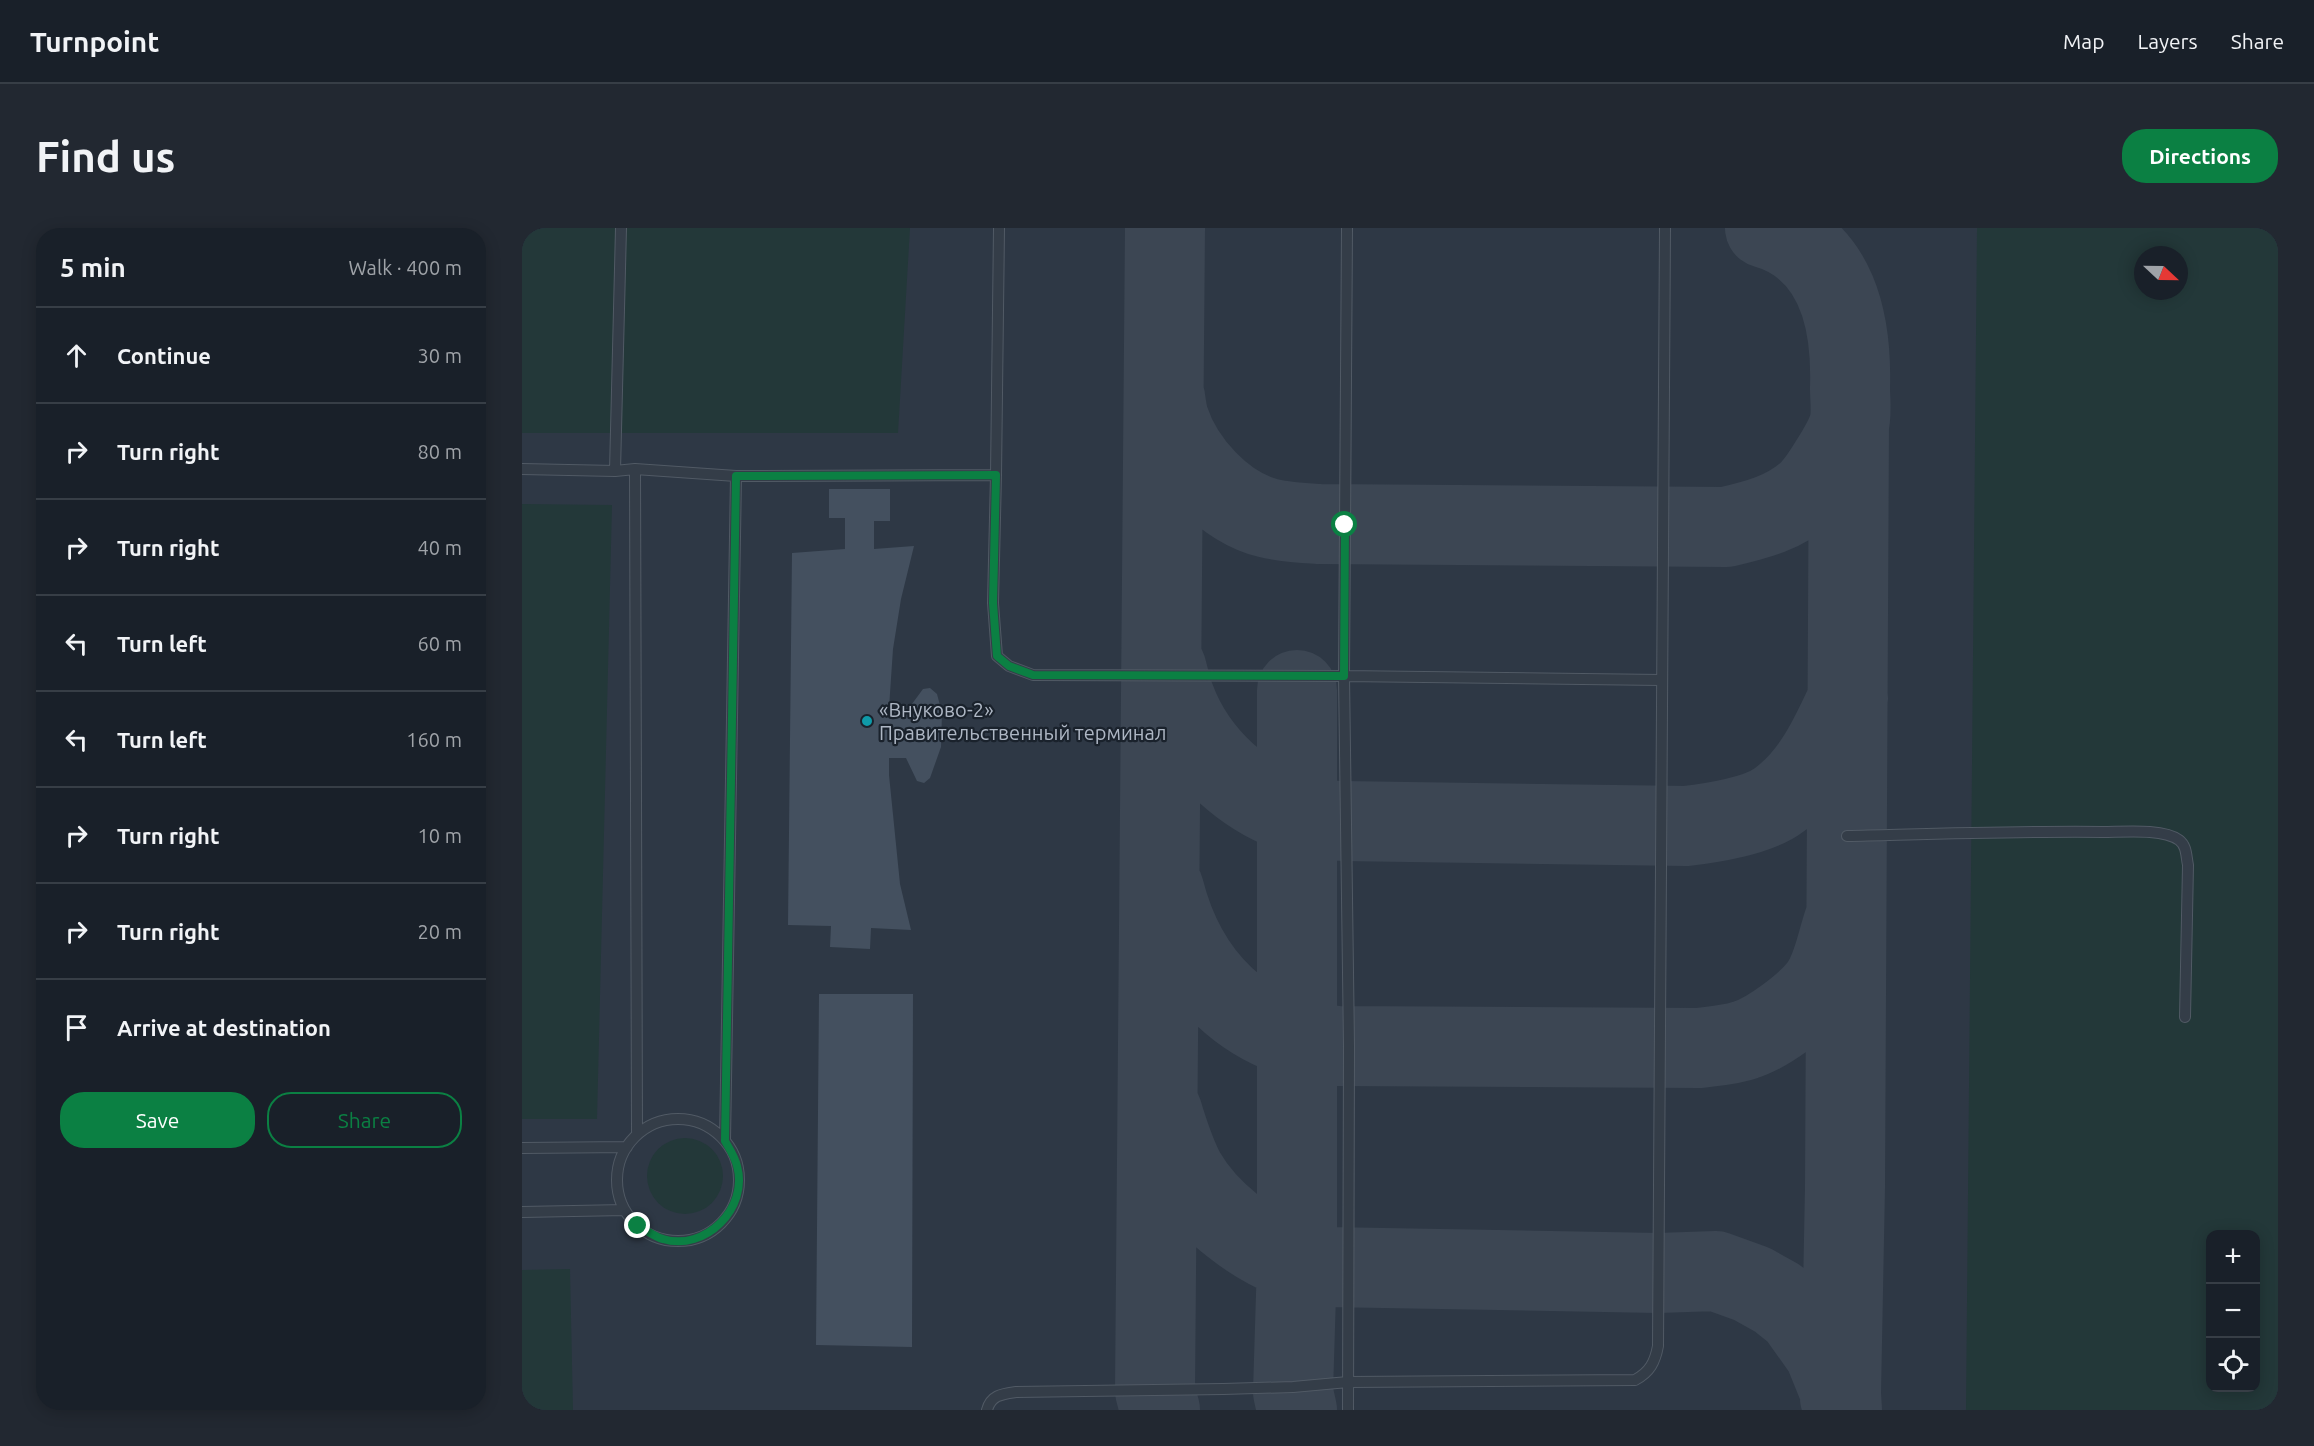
<!DOCTYPE html>
<meta charset="utf-8">
<style>
:root{--surface:#192029;--page:#222831;--text:#f1f3f6;--muted:#9fa3a8;--line:#373e46;--accent:#0b8043}
body{margin:0;font-family:Ubuntu,sans-serif;background:var(--page);color:var(--text)}
.controls{position:absolute;right:18px;bottom:18px;display:grid;overflow:hidden;border-radius:12px;box-shadow:0 3px 15px #0003}
.controls button{width:54px;height:54px;display:grid;place-items:center;padding:0;border:0;border-bottom:2px solid var(--line);background:var(--surface);color:var(--text);font:30px sans-serif}
.compass{position:absolute;left:1612px;top:18px;width:54px;height:54px;border-radius:50%;background:var(--surface);box-shadow:0 3px 15px #0003;rotate:112deg}
.stop{position:absolute;width:18px;height:18px;margin:-14px;border:4px solid #0b8043;border-radius:50%;background:#fff}
.stop.end{background:#0b8043;border-color:#fff;box-shadow:0 2px 6px #0008}
.list{margin:0;padding:0;list-style:none}
h2{display:flex;justify-content:space-between;align-items:center;height:78px;margin:0;padding:0 24px;font-size:26px}
h2 small{font-size:20px;font-weight:400;color:var(--muted)}
.list li{display:grid;grid-template-columns:39px 1fr auto;gap:18px;align-items:center;box-sizing:border-box;height:96px;padding:0 24px;border-top:2px solid var(--line)}
.list b{display:block;font-size:22px;white-space:nowrap}
.list em{font-size:20px;font-style:normal;color:var(--muted)}
.actions{display:flex;gap:12px;padding:18px 24px}
.actions a{flex:1;padding:14px 0;border:2px solid var(--accent);border-radius:24px;text-align:center;font-size:21px;color:var(--accent)}
.actions .main{background:var(--accent);color:#fff}
.icon{flex:none;width:33px;height:33px;fill:none;stroke:currentColor;stroke-width:2;stroke-linecap:round;stroke-linejoin:round}
.map{position:relative;flex:none;width:1756px;height:1182px;overflow:hidden;border-radius:24px}
header{display:flex;align-items:center;gap:36px;box-sizing:border-box;height:84px;padding:0 30px;background:var(--surface);border-bottom:2px solid var(--line)}
header strong{font-size:28px}
nav{display:flex;gap:33px;margin-inline-start:auto;font-size:21px}
.intro{display:flex;align-items:center;justify-content:space-between;box-sizing:border-box;height:144px;padding:0 36px}
h1{margin:0;font-size:42px}
.button{padding:15px 27px;border-radius:24px;background:var(--accent);color:#fff;font-size:21px;font-weight:700}
main{display:flex;gap:36px;padding:0 36px}
aside{flex:1;background:var(--surface);border-radius:24px;box-shadow:0 3px 15px #0003}
.map>svg:first-child{display:block}
</style>
<header>
<strong>Turnpoint</strong>
<nav><a>Map</a><a>Layers</a><a>Share</a></nav>
</header>
<div class="intro"><h1>Find us</h1><a class="button">Directions</a></div>
<main>
<aside>
<h2>5 min<small>Walk · 400 m</small></h2>
<ul class="list">
<li><svg class="icon" aria-label="ahead" viewBox="0 0 24 24"><path d="M12 20V5M6 11l6-6 6 6"/></svg><div><b>Continue</b></div><em>30 m</em></li>
<li><svg class="icon" aria-label="right" viewBox="0 0 24 24"><path d="M7 20v-9h11M14 6l5 5-5 5"/></svg><div><b>Turn right</b></div><em>80 m</em></li>
<li><svg class="icon" aria-label="right" viewBox="0 0 24 24"><path d="M7 20v-9h11M14 6l5 5-5 5"/></svg><div><b>Turn right</b></div><em>40 m</em></li>
<li><svg class="icon" aria-label="left" viewBox="0 0 24 24"><path d="M17 20v-9H6M10 6l-5 5 5 5"/></svg><div><b>Turn left</b></div><em>60 m</em></li>
<li><svg class="icon" aria-label="left" viewBox="0 0 24 24"><path d="M17 20v-9H6M10 6l-5 5 5 5"/></svg><div><b>Turn left</b></div><em>160 m</em></li>
<li><svg class="icon" aria-label="right" viewBox="0 0 24 24"><path d="M7 20v-9h11M14 6l5 5-5 5"/></svg><div><b>Turn right</b></div><em>10 m</em></li>
<li><svg class="icon" aria-label="right" viewBox="0 0 24 24"><path d="M7 20v-9h11M14 6l5 5-5 5"/></svg><div><b>Turn right</b></div><em>20 m</em></li>
<li><svg class="icon" aria-label="arrive" viewBox="0 0 24 24"><path d="M6 21V4h12l-3 4 3 4H6"/></svg><div><b>Arrive at destination</b></div></li>
</ul>
<div class="actions"><a class="main">Save</a><a>Share</a></div>
</aside>
<div class="map">
<svg width="1756" height="1182" viewBox="0 0 1756 1182">
<rect width="100%" height="100%" fill="#212b37"/>
<path fill="#2e3845" fill-rule="evenodd" d="M0,0H1756V1182H0ZM1621,27H1657V63H1621ZM1688,1006H1734V1160H1688Z"/>
<path fill="#233839" fill-rule="evenodd" d="M0,0H388L376,205H0Z
M1455,0H1756V1182H1444ZM1621,27H1657V63H1621ZM1688,1006H1734V1160H1688Z
M0,276L90,277L75,891H0Z
M125 948a38 38 0 1 1 76 0a38 38 0 1 1-76 0Z
M48,1041L51,1182H0V1042Z"/>
<g fill="none" stroke-linecap="round" stroke-linejoin="round">
<path stroke="#3c4653" stroke-width="80" d="M643,169C644,176 645,184 647,191C661,234 702,279 746,290C763,294 781,295 797,296L1204,299C1234,292 1263,285 1287,263C1298,252 1323,212 1327,197C1330,186 1328,171 1328,160C1330,95 1316,20 1243,0
M644,439C647,449 649,460 653,470C674,527 725,574 784,589C795,592 808,592 820,593L1164,598C1190,595 1236,588 1257,572C1291,547 1309,507 1326,470
M775,462V1034L771,1164L775,1182
M642,661C664,748 724,810 816,818L1177,820C1192,818 1209,817 1223,812C1246,805 1283,777 1298,758C1311,740 1315,713 1322,693
M640,883C646,903 653,925 663,944C686,984 730,1017 773,1033C783,1036 794,1037 805,1039L1136,1045L1194,1043L1230,1056L1255,1070L1275,1086L1302,1124L1319,1166L1318,1170
M638,1182L633,1163L643,0
M1320,1182L1319,1166L1323,959L1327,197"/>
</g>
<path fill="#44505f" d="M307,261H368V293H352V321L392,318L379,371L371,421L367,480H387L401,461L408,460L415,466L420,485L419,519L408,550L402,555L395,553L384,530H367V547L378,656L389,702L349,700L348,721L308,719L309,698L266,697L270,325L323,321V290H307Z
M297,766H391L390,1119L294,1117Z"/>
<g fill="none" stroke-linecap="round" stroke-linejoin="round">
<defs>
<path id="service" d="M477,0L474,247L471,375L475,428L487,438L511,447L822,448L1139,452
M825,0L822,448L827,818L826,1182
M0,241L93,243L113,241L214,248L474,247
M113,241L115,904
M93,243L99,0
M1325,608C1410,606 1495,603 1581,604C1600,604 1641,600 1657,612C1665,618 1664,628 1666,637L1663,789
M95 952a61 61 0 1 1 122 0a61 61 0 1 1-122 0Z
M203,913L214,248
M0,920L105,919
M0,984L103,982
M465,1182C469,1167 480,1166 494,1164L701,1161L771,1159L826,1154L1113,1152C1128,1144 1133,1134 1136,1118L1143,0"/>
</defs>
<use href="#service" stroke="#515a65" stroke-width="12"/>
<use href="#service" stroke="#343d48" stroke-width="10"/>
</g>
<g fill="none" stroke-linecap="round" stroke-linejoin="round">
<path stroke="#0b8043" stroke-width="8" d="M116,998C124,1002 133,1009 141,1011C183,1024 227,980 215,938C213,929 207,920 203,913L214,248L474,247L471,375L475,428L487,438L511,447L822,448L823,297"/>
</g>
<circle fill="#0f9aa8" stroke="#1a222c" stroke-width="2" cx="345" cy="493" r="6"/>
<g text-anchor="middle" stroke-width="4.5" stroke-linejoin="round" paint-order="stroke">
<g font-size="20" fill="#aeb7c4" stroke="#1a222c" text-anchor="start">
<text x="357" y="489">«Внуково-2»<tspan x="357" dy="23">Правительственный терминал</tspan></text>
</g>
</g>
</svg>
<div class="controls">
<button>+</button>
<button>−</button>
<button><svg class="icon" aria-label="locate" viewBox="0 0 24 24"><circle cx="12" cy="12" r="6"/><path d="M12 2v4M12 18v4M2 12h4M18 12h4"/></svg></button>
</div>
<svg class="compass" viewBox="-18 -18 36 36"><path d="M0-13l5 13h-10z" fill="#e53935"/><path d="M0 13l5-13h-10z" fill="#9fa3a8"/></svg>
<div class="stop" style="left:823px;top:297px"></div>
<div class="stop end" style="left:116px;top:998px"></div>
</div>
</main>
